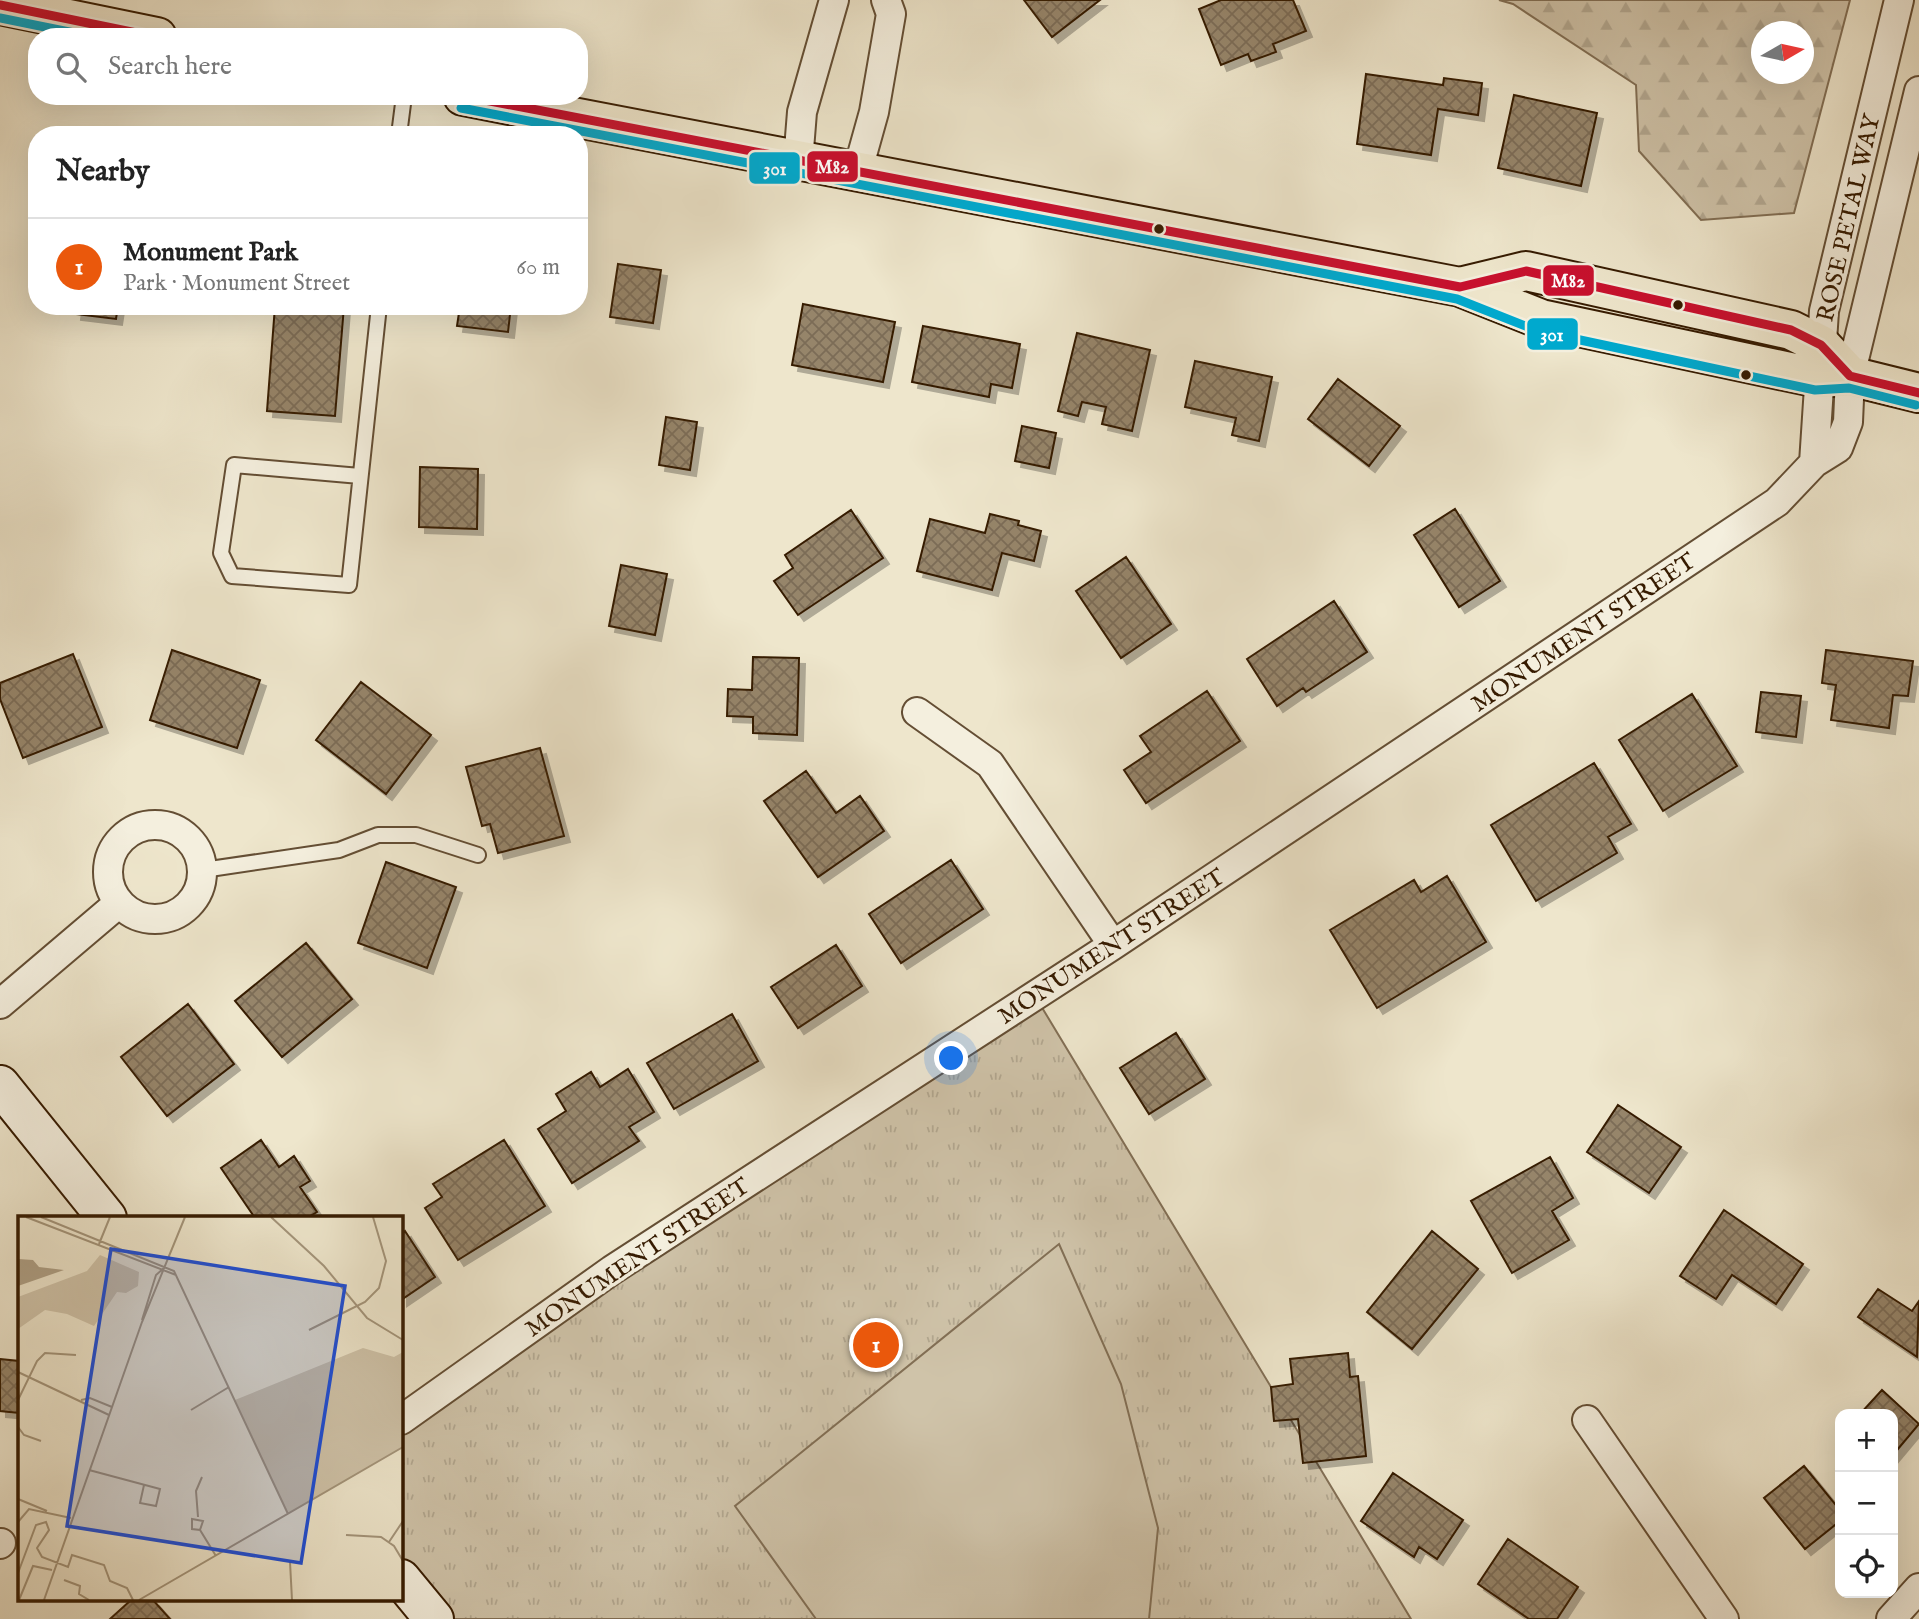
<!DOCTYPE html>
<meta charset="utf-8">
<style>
:root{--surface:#fff;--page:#f6f6f6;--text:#222;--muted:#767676;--line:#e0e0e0;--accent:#ea580c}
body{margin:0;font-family:"IM FELL English",serif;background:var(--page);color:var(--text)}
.controls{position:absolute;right:21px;bottom:21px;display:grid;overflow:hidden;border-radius:14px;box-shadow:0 7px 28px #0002}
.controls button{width:63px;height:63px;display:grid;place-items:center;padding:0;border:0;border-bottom:2px solid var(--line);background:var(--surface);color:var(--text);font:35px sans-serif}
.compass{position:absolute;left:1751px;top:21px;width:63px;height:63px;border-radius:50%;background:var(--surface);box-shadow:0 7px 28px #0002;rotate:81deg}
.you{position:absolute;left:952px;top:1059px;width:24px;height:24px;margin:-18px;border:5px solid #fff;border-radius:50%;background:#1a73e8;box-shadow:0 0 0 10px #1a73e833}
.badge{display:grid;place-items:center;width:46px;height:46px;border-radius:50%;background:var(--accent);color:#fff;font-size:23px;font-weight:700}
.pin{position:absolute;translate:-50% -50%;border:4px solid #fff;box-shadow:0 2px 7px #0006}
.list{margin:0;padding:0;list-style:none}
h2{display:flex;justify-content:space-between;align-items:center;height:91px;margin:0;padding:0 28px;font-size:30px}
h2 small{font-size:23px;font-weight:400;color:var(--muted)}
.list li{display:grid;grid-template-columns:46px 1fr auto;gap:21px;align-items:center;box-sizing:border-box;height:98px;padding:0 28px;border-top:2px solid var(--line)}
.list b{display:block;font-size:26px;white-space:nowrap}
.list p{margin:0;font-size:23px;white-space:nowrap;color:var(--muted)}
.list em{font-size:23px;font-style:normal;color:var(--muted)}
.icon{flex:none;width:38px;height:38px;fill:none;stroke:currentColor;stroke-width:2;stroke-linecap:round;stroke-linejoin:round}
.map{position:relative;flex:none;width:1919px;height:1619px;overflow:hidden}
.search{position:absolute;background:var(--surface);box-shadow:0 7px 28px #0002;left:28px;top:28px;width:560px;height:77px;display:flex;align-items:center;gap:18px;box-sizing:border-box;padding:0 24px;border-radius:28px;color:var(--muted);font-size:26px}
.panel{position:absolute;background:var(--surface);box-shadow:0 7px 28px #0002;left:28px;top:126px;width:560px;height:189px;border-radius:28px}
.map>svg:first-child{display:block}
</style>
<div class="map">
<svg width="1919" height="1619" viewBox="0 0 1919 1619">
<defs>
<pattern id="grass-tufts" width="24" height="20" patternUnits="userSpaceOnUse" patternTransform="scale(1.75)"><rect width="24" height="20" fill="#cfc3a9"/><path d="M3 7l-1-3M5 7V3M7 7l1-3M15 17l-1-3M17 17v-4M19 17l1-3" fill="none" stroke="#b2a790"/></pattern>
<pattern id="forest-firs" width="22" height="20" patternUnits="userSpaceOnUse" patternTransform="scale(1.75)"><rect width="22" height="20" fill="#cfc3a9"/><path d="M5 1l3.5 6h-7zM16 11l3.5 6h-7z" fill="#b2a790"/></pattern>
<pattern id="building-cross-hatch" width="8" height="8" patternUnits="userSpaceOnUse" patternTransform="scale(1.75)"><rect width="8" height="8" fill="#96856b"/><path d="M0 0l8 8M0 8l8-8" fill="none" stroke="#7b6c56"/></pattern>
<filter id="shadow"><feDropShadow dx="6" dy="6" stdDeviation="0" flood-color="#0004"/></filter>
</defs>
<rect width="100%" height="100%" fill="#eee6cc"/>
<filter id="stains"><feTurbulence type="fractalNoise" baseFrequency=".00286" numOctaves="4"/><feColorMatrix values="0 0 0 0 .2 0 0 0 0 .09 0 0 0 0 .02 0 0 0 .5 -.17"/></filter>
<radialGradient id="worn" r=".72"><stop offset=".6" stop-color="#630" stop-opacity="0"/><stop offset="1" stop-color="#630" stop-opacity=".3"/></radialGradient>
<path fill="url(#grass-tufts)" stroke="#826f55" stroke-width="2" d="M1035,996L1411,1619H434L401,1579V1420Z"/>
<path fill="url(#forest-firs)" stroke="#826f55" stroke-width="2" fill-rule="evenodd" d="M1499,0H1850L1794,213L1701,220L1639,151L1636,85L1513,4ZM1762,32H1804V74H1762Z"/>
<path fill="#cfc3a9" stroke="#826f55" stroke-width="2" d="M1059,1244L1121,1384L1158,1528L1149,1619H816L735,1506Z"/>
<path fill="url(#building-cross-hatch)" stroke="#361b01" stroke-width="2" filter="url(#shadow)" d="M1024,0H1100L1052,37Z
M1221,0H1293L1306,31L1273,44L1276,52L1251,61L1248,54L1221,65L1199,9Z
M1366,74L1443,85L1444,78L1482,83L1478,115L1438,109L1431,155L1357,144Z
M1514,95L1597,113L1581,186L1498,168Z
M618,264L661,270L653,323L610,317Z
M803,304L895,322L883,382L792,365Z
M76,306H118L116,319L75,314Z
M275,306H344L335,416L267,411Z
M460,306H511L508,332L457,326Z
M923,326L1020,344L1012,388L991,384L989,397L912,382Z
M1077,333L1150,350L1132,431L1102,424L1106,407L1082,402L1078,416L1058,411Z
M1195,361L1272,377L1259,441L1232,435L1236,418L1185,407Z
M1338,379L1400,426L1369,466L1308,419Z
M666,417L697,422L690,470L659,465Z
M1022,426L1056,433L1049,468L1015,461Z
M420,467L478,469L477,529L419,527Z
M1455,509L1500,581L1459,607L1414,535Z
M851,510L883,558L798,615L774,581L793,568L785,555Z
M990,514L1019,521L1018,525L1041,531L1034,561L1002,553L992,590L917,571L930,519L985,533Z
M1126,557L1171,624L1121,658L1076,591Z
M621,565L667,574L655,635L609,626Z
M1334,601L1367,652L1306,692L1303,688L1277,706L1247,659Z
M172,650L260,680L237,748L150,720Z
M1826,650L1913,661L1908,696L1893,695L1889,728L1831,720L1836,685L1822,683Z
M73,654L102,727L23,758L0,699V683Z
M753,657L799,658L797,735L753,733V717L727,716L728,689L752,690Z
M361,682L431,735L386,794L316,740Z
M1207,691L1240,741L1146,803L1124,770L1151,752L1140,736Z
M1761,692L1801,696L1796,737L1756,732Z
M1692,694L1737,766L1663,811L1619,740Z
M540,748L564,836L498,853L490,824L482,826L466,767Z
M1594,763L1631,824L1608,837L1617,853L1536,901L1491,825Z
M806,771L836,813L860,796L884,831L818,877L764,801Z
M951,860L983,909L901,963L869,914Z
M386,862L456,887L427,968L358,943Z
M1447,876L1486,942L1377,1008L1330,930L1414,880L1421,892Z
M306,943L352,999L282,1057L235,1001Z
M836,945L862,986L798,1028L771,987Z
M188,1004L234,1064L167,1116L121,1057Z
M732,1014L758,1061L674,1109L647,1063Z
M1176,1033L1205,1079L1149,1114L1120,1068Z
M628,1069L654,1112L629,1127L639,1141L572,1183L538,1129L566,1111L556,1094L591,1072L600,1087Z
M1618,1105L1681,1147L1649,1193L1587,1152Z
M261,1140L279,1167L294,1156L310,1181L300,1187L317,1212L307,1218H255L221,1168Z
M504,1140L545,1206L458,1260L425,1208L442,1197L433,1184Z
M1550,1157L1573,1198L1552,1211L1569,1240L1512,1273L1471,1201Z
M1724,1210L1803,1264L1776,1304L1732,1275L1716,1299L1680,1276Z
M405,1231L435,1277L401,1300V1234Z
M1432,1231L1478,1269L1412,1349L1367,1312Z
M1878,1289L1912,1311L1919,1301L1917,1357L1858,1317Z
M1348,1353L1350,1377L1358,1376L1366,1456L1303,1463L1298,1419L1274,1421L1271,1387L1293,1384L1290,1359Z
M0,1359L19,1361V1413L0,1411Z
M1882,1390L1919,1424L1893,1455V1414H1860Z
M1804,1466L1840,1510V1521L1805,1549L1764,1498Z
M1393,1473L1463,1520L1437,1559L1419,1547L1414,1557L1361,1521Z
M1508,1539L1578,1587L1557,1619H1529L1478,1584Z
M131,1600H153L170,1619H110Z"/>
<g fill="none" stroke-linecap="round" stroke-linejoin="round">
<defs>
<path id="service" d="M399,135L404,96
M360,476L234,465L221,553L232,576L349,585L379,306
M203,870L339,850L378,835H416L478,855"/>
<path id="minor" d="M798,162L802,112L834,0
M857,173L874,112L891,14L886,0
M1814,463L1824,311L1899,0
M917,712L990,764L1113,945
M108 872a47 47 0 1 1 94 0a47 47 0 1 1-94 0Z
M0,1004L119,903
M401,1420L612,1270L1113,945L1777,502L1814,463L1838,448L1848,422L1850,376L1919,91
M1587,1420L1724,1619
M0,1544L1,1543
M1891,1619L1919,1588"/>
<path id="secondary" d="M0,1085L107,1218
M401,1579L434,1619"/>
<path id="primary" d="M0,5L157,37
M463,96L1460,287L1541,319L1818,378L1850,376L1919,393
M1460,287L1526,271L1791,330L1821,345L1850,376"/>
</defs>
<use href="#service" stroke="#644e34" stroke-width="18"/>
<use href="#minor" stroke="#644e34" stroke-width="32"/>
<use href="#secondary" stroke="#361b01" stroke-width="42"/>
<use href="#primary" stroke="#361b01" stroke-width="42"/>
<use href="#service" stroke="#f4efde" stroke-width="14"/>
<use href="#minor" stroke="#f4efde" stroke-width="28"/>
<use href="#secondary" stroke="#f4efde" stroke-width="38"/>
<use href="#primary" stroke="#eee6cc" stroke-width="38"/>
<defs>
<path id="bus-1" d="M0,5L156,37
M464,96L1460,287L1526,271L1791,330L1821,345L1850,376L1919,393"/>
<path id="bus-2" d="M0,18L94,37
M461,108L1457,299L1538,331L1815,390L1849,388L1916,405"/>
</defs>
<use href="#bus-1" stroke="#f4efde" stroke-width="14"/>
<use href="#bus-2" stroke="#f4efde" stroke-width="14"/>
<use href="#bus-1" stroke="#c8102e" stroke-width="9"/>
<use href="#bus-2" stroke="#00a9ce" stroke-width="9"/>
</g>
<g fill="#361b01" stroke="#f4efde" stroke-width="2.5">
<circle cx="1159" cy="229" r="6"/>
<circle cx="1678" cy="305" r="6"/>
<circle cx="1746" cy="375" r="6"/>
</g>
<g text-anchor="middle" stroke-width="7" stroke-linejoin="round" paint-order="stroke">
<g font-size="24" fill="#361b01" stroke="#f4efde">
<text transform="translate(1848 218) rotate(-77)" y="8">ROSE PETAL WAY</text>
<text transform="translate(1583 632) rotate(-34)" y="8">MONUMENT STREET</text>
<text transform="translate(1111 946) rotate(-33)" y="8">MONUMENT STREET</text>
<text transform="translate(637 1257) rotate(-34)" y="8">MONUMENT STREET</text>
</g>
</g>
<g transform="translate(18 1216)">
<rect width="385" height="385" fill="#eee6cc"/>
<path d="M345,132L376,141L385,136V231L270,298L217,184Z" fill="#cfc3a9"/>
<path d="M82,39L121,56L120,70L108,77L99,76L76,110L49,98L27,94L0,113V81L69,55Z" fill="#cfc3a9"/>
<path d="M325 171a11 11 0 1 1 22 0a11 11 0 1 1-22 0ZM296,178L321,188L345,208L284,239L253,186Z" fill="#cfc3a9"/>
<path d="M0,43L15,44L21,51L46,54L0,70Z" fill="#afa187"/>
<path fill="none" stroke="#a4957b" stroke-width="2" d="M8,1L158,59M23,1L156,55L270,298M253,1L306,50L349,102L385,124M81,28L92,1M124,104L138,59L146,52M291,114L347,86L361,72L368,45L355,1M0,156L91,199M0,184L19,145L27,137L58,139M63,184L72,182L94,191M173,194L211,171M0,211L6,219L23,225M71,254L142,273L138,290L122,287L126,269M0,283L29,295M180,301L178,275L184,261M0,306L11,293L53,302M182,314L185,305L174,303V313L182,314L198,340M328,319L363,321L376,330L385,345M371,326L385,305M272,346L274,384M0,357L18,309L28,306L31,314L19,332L24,341L50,351L54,339L86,349L92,365L109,372L115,384M46,364L62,370L61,378L71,384M1,384L15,350L34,354M26,384L124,106L167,1M121,384L385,231"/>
<path fill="#1d4ed8" fill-opacity="0.15" stroke="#1d4ed8" stroke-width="3.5" d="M93,33L327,70L283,347L49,310Z"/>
<rect width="385" height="385" fill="none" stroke="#361b01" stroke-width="3.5"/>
</g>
<g stroke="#f4efde" stroke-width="2.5">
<rect x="806" y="150" width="53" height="33" rx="7" fill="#c8102e"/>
<rect x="748" y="151" width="53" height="34" rx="7" fill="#00a9ce"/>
<rect x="1542" y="264" width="53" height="33" rx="7" fill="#c8102e"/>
<rect x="1526" y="317" width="53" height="34" rx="7" fill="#00a9ce"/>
</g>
<g font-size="19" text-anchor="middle" font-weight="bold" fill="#fff">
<text x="832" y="173">M82</text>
<text x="775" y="175">301</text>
<text x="1568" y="287">M82</text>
<text x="1552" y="341">301</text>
</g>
<rect width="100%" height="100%" filter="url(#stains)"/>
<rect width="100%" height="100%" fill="url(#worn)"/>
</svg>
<div class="controls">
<button>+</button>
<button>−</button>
<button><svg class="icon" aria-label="locate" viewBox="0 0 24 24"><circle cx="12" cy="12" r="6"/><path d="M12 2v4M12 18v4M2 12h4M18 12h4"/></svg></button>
</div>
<svg class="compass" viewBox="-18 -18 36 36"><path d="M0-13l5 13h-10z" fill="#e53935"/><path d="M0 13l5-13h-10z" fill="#767676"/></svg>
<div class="you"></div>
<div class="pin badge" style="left:876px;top:1345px">1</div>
<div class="search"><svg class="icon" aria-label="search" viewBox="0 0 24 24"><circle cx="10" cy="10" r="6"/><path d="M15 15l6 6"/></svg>Search here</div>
<section class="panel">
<h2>Nearby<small></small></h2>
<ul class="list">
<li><span class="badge">1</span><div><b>Monument Park</b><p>Park · Monument Street</p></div><em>60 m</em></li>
</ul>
</section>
</div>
